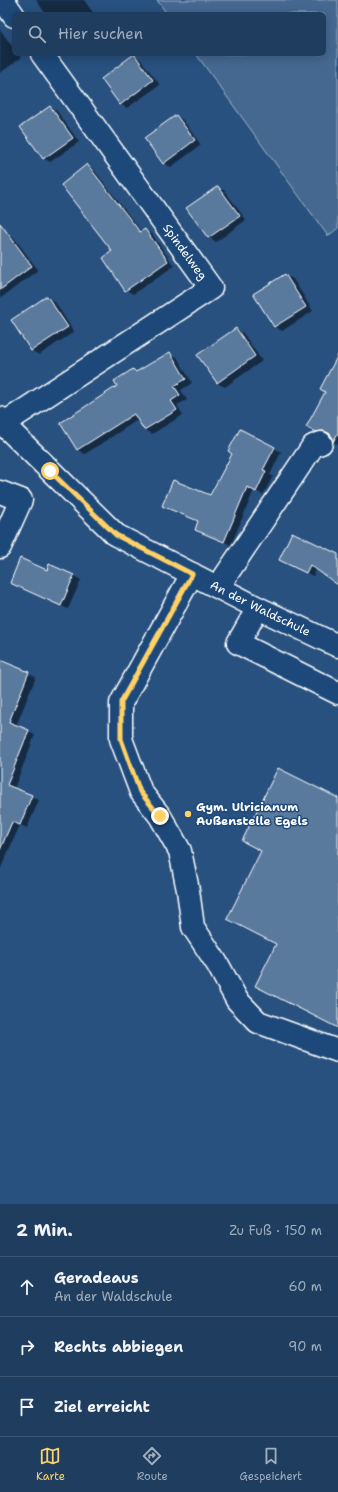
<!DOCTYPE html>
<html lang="de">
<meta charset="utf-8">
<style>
:root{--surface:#1e3d5f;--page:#2b4868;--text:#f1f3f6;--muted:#a1aebd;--line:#3c5674;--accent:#ffd166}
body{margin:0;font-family:"Shantell Sans",sans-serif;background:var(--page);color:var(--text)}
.stop{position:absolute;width:12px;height:12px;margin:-9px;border:3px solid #ffd166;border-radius:50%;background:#fff}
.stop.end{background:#ffd166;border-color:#fff;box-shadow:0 1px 4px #0008}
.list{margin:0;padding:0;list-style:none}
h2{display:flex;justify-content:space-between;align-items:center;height:52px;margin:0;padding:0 16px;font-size:17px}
h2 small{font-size:13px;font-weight:400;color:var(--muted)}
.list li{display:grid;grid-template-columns:26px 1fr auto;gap:12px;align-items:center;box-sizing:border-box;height:60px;padding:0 16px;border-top:1px solid var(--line)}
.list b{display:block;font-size:15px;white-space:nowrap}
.list p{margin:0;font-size:13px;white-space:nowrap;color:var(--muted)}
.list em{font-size:13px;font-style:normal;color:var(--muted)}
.icon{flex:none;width:22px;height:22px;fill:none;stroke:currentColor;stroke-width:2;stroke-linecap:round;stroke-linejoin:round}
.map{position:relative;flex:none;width:338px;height:1204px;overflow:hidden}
.search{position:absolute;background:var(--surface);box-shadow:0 2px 10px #0003;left:12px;right:12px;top:12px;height:44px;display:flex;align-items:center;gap:10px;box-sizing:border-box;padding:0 14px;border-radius:6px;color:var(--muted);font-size:15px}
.sheet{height:232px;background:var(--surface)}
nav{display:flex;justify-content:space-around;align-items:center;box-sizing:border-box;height:56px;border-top:1px solid var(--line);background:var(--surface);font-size:11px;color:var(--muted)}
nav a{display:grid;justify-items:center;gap:2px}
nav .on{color:var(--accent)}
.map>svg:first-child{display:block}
</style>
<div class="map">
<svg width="338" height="1204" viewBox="0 0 338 1204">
<rect width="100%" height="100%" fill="#28517f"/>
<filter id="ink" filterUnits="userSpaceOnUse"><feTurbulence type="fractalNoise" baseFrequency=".025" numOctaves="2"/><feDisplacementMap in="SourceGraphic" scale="8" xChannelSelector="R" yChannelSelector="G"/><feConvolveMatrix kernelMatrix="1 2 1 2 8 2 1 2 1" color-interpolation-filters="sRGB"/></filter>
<g filter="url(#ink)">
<path fill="#446890" stroke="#a2b4c8" d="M157,0H338V228L328,236L196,54H324V14H167Z"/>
<path fill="#0007" d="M36,0H84L94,14H46Z
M0,29L14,49V54H18L21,58L0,73Z
M134,56L141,60L160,85L127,108L120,104Z
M50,107L57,111L79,142L50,162L43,158Z
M176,116L183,120L201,145L171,167L164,163Z
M87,165L94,170L142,232L145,230L152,234L174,266L133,294L126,290Z
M218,187L225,191L246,220L216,242L209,237Z
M7,234L15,239L38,270L1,298L0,297V240Z
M285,275L293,279L313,311L282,331L275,327L255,294Z
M47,297L55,302L74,332L39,355L32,351L12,320Z
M236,329L243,333L262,361L225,387L217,383Z
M170,353L177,357L192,383L181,390L187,400L177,405L183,415L152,434L145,430L139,419L85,454L78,450L61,423L118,387L133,370L138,372Z
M338,362V444L334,442L331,434L323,436L308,427L327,392Z
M274,448L281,452L270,475L273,476L263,495L254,490L231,545L203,533L199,522L163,506L211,496Z
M338,555V583L317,568L313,576L287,564Z
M74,576L81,580L68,609L18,587Z
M0,662L36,677L16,726L35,735L14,789L39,800L27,828L20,825L0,870Z"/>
<path fill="#5a7a9d" stroke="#fff" d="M134,54L153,80L120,105L101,79Z
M50,106L73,138L43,159L20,127Z
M176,115L195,140L163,164L144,138Z
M87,164L140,232L145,229L168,261L125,291L103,258L112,251L61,185Z
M218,186L240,216L208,238L186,208Z
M0,223L32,266L0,290Z
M285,274L306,307L274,327L253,294Z
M47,296L68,327L31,351L11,320Z
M236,328L255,356L217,383L197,355Z
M170,352L186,379L174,386L180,395L171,401L177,410L144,430L134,414L77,450L60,423L117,386L114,381L133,369L136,372Z
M338,355V433L333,442V438L329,433L323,431L315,432L306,427L325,392L320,389Z
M240,429L275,447L263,470L266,471L256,492L247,487L224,542L195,530L198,521L162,506L173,480L210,495L232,454L228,451Z
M292,532L338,554V585L310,565L306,573L279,560Z
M20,558L47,570L49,564L74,575L61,606L10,583Z
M0,660L29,672L9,722L29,730L7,785L32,795L20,825L12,822L0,850Z
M278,768L338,798V1028L255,986L276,944L227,919L261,851L242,841Z"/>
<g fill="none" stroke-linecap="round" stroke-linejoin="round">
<defs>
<g id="minor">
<path d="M3,0L14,16"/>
<path id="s1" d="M0,418L3,424L116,535L258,608L338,646"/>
<path d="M3,424L211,288L42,54"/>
<path d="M0,492L21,500L0,547"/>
<path d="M192,574L121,703V739L141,792L160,816L180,851L188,890L193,927L218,965L237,1000L258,1022L338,1051"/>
<path d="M218,587L313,446L321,443"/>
<path d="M258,608L238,643L338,693"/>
</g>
</defs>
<use href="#minor" stroke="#fff" stroke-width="25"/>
<use href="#minor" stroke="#1f4a7a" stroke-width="22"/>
</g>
</g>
<g fill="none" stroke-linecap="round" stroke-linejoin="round" filter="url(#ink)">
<path stroke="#ffd166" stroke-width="5" d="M50,471L116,535L192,574L121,702V739L140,792L160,816"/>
</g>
<circle fill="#ffd166" stroke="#1f4a7a" stroke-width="1.5" cx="188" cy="814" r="4"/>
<g text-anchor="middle" stroke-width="3" stroke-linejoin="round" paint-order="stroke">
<g font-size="12" fill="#fff" stroke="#1f4a7a">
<text transform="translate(185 252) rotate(54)" y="4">Spindelweg</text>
<text dy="4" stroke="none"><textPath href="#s1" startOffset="327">An der Waldschule</textPath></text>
</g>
<g font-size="12" font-weight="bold" fill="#fff" stroke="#1f4a7a" text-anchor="start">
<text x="196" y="811">Gym. Ulricianum<tspan x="196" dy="14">Außenstelle Egels</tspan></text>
</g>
</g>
</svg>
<div class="stop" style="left:50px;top:471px"></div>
<div class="stop end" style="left:160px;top:816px"></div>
<div class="search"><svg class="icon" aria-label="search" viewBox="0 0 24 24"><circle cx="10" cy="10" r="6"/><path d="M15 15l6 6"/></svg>Hier suchen</div>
</div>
<section class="sheet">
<h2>2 Min.<small>Zu Fuß · 150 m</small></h2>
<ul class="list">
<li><svg class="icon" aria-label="ahead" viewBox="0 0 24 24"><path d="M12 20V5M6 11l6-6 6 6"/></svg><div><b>Geradeaus</b><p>An der Waldschule</p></div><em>60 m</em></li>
<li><svg class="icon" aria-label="right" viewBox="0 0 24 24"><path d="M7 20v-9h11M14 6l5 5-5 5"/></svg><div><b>Rechts abbiegen</b></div><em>90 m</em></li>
<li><svg class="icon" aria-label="arrive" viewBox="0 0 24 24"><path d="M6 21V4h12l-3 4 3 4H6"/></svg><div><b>Ziel erreicht</b></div></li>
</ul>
</section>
<nav>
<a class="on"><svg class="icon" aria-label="map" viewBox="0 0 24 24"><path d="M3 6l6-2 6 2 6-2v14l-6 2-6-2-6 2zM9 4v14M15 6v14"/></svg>Karte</a>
<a><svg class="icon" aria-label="directions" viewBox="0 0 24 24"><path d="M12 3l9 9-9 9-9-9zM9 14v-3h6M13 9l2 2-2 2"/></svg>Route</a>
<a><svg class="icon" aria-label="saved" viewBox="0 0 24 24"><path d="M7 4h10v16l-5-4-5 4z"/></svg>Gespeichert</a>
</nav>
